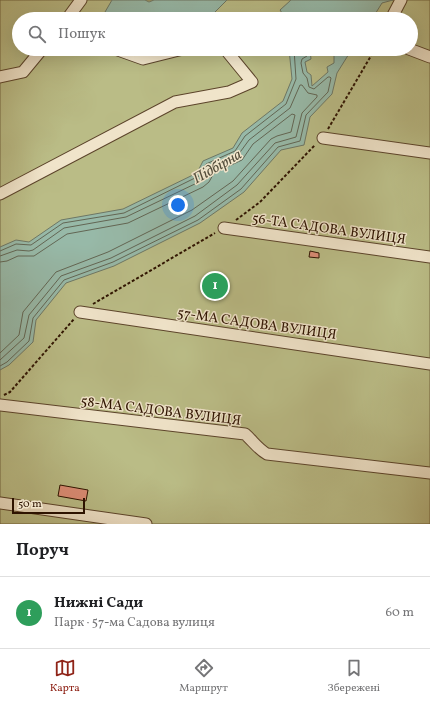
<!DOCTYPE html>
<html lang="uk">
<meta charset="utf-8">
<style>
:root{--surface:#fff;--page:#f6f6f6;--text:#202124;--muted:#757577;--line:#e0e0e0;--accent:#8f2418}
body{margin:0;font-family:Vollkorn,serif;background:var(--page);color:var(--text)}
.scale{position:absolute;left:12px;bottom:10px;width:73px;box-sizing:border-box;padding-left:4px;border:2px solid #2e1300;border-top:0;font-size:11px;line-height:14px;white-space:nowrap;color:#2e1300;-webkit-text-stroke:3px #f0e4ca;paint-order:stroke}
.you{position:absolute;left:178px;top:205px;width:14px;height:14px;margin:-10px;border:3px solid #fff;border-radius:50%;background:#1a73e8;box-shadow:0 0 0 6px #1a73e833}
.badge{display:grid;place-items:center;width:26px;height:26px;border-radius:50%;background:var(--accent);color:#fff;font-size:13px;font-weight:700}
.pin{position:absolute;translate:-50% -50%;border:2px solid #fff;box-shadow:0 1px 4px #0006}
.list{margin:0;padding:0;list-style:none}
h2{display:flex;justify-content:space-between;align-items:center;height:52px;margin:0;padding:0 16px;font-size:17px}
h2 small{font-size:13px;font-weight:400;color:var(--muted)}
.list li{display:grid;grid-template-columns:26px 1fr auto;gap:12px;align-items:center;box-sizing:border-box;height:72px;padding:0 16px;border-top:1px solid var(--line)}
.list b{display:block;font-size:15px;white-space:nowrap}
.list p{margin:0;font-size:13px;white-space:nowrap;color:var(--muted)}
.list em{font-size:13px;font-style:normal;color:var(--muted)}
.icon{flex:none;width:22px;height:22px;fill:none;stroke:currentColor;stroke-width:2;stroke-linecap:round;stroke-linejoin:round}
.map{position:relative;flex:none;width:430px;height:524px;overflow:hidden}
.search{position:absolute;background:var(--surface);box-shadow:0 4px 16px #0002;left:12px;right:12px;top:12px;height:44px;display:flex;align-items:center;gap:10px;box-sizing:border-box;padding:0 14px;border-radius:22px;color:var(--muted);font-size:15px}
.sheet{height:124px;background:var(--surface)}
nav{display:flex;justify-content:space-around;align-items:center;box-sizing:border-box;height:56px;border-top:1px solid var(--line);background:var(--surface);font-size:11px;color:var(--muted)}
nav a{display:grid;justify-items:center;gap:2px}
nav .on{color:var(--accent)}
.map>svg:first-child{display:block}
</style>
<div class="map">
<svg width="430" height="524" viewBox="0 0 430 524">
<rect width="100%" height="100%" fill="#e8d5ad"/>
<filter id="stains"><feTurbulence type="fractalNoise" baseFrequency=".005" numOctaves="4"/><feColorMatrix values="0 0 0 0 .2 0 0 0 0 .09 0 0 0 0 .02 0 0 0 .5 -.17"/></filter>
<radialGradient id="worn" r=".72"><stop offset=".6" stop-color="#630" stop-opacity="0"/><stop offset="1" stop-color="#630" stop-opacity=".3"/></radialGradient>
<path fill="#babc86" stroke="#746843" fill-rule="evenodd" d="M0,0H430V524H0ZM19,19H411V49H19Z"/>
<path fill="#97b9a8" stroke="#6d7765" d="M112,0H145L149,2L154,0H227L212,15L204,19H105V12Z
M291,0H393L382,3L372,19H286L280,10Z
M289,49H310L311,59L305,62L307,72L311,75L312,86L328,72L327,67L334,63V54L329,49H352L337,73L332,94L310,117L304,145L281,150L244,192L200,223L114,266L66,283L36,320L33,342L9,365L0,370V247L16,240L29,242L61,220L123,209L197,173L203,161L233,148L242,133L283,101L292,79Z"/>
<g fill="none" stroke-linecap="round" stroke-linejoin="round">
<path stroke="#626654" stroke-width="1" d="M0,251L16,244L31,245L63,223L124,213L199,176L206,164L235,151L245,136L286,104L296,79L294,49
M0,256L17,250L29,251L33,250L64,228L126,217L201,181L204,178L210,168L238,155L249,140L290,108L300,85H302L308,93L317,95V97L302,113L296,137L275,143L237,185L195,216L111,258L61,276L29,315L24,338L0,360
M0,262L7,261L18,256H34L67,234L128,223L203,187L209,182L214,173L242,160L253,144L292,114L295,115L291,132L277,136L271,139L233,181L192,210L108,252L56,272L23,312L19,335L0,353
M0,366L7,362L29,341L33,318L64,280L113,262L198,220L241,189L278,147L300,141L306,115L328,92L331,78L330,77H328L314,89L309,87L307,78L303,73L301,63L302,59L307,56L306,49"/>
</g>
<path fill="#de8f78" stroke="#2e1300" d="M310,251L319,253V258L309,257Z
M60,485L88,490L86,501L58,496Z"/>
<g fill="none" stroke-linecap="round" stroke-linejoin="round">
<defs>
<path id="minor" d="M67,19L81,0
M391,19L401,0
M115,49L143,59L183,49
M409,49L430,57
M0,77L23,72L42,49
M323,138L430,153
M0,194L175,102L229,92L252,82L225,49
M224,228L430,257
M80,312L430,364
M0,405L245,434C253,441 258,449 267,454L430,473
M0,503L146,524"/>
</defs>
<use href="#minor" stroke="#5c442b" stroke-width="13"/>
<path stroke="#2e1300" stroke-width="2" stroke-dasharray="3 2" stroke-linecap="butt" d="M328,129L375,49
M236,220L260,202L315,145
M93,304L215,233
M4,395L10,392L74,319"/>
<use href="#minor" stroke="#f0e4ca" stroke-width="11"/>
</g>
<g text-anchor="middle" stroke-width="3" stroke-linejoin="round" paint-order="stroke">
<g font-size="14" fill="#2e1300" stroke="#f0e4ca">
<text transform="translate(329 228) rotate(8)" y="5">56-ТА САДОВА ВУЛИЦЯ</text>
<text transform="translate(257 323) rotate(8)" y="5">57-МА САДОВА ВУЛИЦЯ</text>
<text transform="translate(161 410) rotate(7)" y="5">58-МА САДОВА ВУЛИЦЯ</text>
</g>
<g font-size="15" font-style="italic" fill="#534d3b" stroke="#f0e4ca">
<text transform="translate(217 166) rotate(-30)" y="5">Підбірна</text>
</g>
</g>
<rect width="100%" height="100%" filter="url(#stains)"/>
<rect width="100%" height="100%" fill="url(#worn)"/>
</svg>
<div class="scale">50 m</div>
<div class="you"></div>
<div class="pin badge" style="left:215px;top:286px;background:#2e9e5b">1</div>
<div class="search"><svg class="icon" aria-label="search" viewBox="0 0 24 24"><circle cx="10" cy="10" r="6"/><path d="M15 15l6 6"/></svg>Пошук</div>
</div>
<section class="sheet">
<h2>Поруч<small></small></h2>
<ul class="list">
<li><span class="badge" style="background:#2e9e5b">1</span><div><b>Нижні Сади</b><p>Парк · 57-ма Садова вулиця</p></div><em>60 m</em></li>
</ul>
</section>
<nav>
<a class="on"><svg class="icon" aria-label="map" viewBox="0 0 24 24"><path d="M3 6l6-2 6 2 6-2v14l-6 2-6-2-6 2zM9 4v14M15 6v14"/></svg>Карта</a>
<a><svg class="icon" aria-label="directions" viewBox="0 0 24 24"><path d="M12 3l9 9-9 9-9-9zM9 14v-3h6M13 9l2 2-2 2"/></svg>Маршрут</a>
<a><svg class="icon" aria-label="saved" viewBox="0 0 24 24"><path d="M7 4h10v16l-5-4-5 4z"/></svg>Збережені</a>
</nav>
